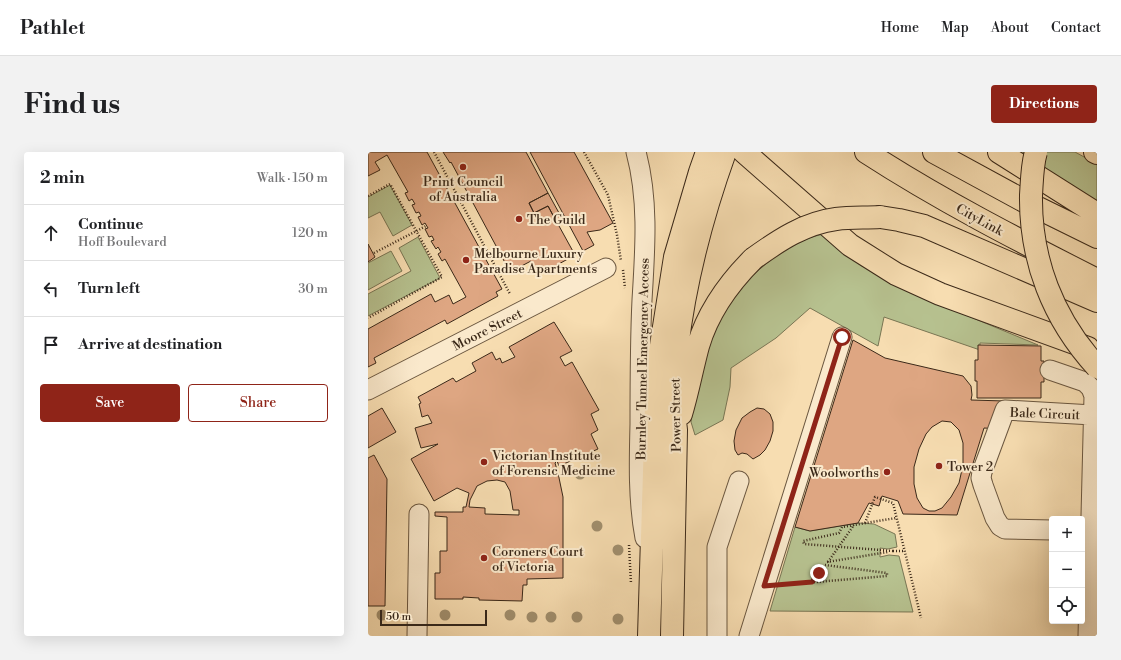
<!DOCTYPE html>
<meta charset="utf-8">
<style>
:root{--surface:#fff;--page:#f2f2f2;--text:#202124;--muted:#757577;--line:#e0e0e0;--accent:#8f2418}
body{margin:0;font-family:"Libre Bodoni",serif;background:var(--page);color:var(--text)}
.controls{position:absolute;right:12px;bottom:12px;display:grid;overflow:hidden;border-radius:4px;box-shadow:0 4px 16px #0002}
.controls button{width:36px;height:36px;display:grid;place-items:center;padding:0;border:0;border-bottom:1px solid var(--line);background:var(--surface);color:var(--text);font:20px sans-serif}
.scale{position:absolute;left:12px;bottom:10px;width:107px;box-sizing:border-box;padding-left:4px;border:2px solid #3b2919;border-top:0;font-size:11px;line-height:14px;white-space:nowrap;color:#3b2919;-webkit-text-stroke:3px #fae9cc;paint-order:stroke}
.stop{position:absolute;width:12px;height:12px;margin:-9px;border:3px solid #8f2418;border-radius:50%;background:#fff}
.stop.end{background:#8f2418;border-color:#fff;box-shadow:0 1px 4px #0008}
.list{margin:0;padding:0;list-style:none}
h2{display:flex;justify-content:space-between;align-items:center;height:52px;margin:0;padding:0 16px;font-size:17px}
h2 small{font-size:13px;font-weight:400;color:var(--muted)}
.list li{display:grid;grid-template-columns:26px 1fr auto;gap:12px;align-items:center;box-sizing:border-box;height:56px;padding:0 16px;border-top:1px solid var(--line)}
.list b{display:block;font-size:15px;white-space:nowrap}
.list p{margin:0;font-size:13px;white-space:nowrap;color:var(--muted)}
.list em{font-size:13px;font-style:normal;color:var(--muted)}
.actions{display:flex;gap:8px;padding:12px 16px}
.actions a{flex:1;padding:9px 0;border:1px solid var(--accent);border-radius:4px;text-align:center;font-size:14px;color:var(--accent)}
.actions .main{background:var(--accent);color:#fff}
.icon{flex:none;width:22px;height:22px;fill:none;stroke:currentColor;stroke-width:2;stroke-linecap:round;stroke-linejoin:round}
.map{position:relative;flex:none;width:729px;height:484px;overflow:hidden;border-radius:4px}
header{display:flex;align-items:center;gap:24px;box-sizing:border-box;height:56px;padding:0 20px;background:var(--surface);border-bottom:1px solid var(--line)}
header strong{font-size:19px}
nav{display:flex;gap:22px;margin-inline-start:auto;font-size:14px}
.intro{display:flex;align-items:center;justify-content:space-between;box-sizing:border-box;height:96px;padding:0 24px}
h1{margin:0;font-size:28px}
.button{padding:10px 18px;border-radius:4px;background:var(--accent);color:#fff;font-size:14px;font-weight:700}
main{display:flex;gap:24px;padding:0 24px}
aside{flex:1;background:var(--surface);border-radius:4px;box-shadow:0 4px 16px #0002}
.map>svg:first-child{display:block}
</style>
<header>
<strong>Pathlet</strong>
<nav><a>Home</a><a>Map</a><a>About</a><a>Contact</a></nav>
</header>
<div class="intro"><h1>Find us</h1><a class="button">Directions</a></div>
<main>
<aside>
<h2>2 min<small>Walk · 150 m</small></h2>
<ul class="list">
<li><svg class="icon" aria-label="ahead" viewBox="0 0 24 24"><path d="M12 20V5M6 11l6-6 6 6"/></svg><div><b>Continue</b><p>Hoff Boulevard</p></div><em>120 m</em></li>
<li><svg class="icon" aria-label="left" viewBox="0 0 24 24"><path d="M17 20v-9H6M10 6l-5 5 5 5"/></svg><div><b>Turn left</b></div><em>30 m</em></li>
<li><svg class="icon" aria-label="arrive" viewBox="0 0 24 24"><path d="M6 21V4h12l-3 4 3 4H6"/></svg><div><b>Arrive at destination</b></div></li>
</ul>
<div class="actions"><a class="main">Save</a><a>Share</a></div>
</aside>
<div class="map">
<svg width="729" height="484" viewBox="0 0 729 484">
<rect width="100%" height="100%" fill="#f7ddb1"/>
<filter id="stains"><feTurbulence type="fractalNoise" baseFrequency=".005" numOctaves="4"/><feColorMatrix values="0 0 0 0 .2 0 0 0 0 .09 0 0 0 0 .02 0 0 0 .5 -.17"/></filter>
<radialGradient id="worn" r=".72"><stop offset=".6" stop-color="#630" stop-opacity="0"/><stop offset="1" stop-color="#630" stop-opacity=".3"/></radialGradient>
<path fill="#b7c290" stroke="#797654" d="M647,0H707L729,12V50Z
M22,33L44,73L25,84L12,60L0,66V45Z
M455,82L492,113L552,144L670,193L612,191V198L516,165L510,194L442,156L408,186L363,216L362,235L355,268L327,283L323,270L326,247L342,191L357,155L378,129L413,99L441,86Z
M50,85L72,126L0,164V142L43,119L31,96Z
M23,99L34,119L0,138V111Z
M490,371L506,372L527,382L529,395L520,397L512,396V405L521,403L531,404L545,460L402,459L427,375L442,379Z"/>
<path fill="#dea682" stroke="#3b2919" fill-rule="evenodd" d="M0,0H59L134,137L128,140L130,144L79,172L77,168L6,206L8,211L0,215V177L63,142L67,150L81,143L85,152L98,145L77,107L74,109L70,102L73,100L70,95L68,97L63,89L66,88L64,84L61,85L57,77L60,76L57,71L54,73L50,65L53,64L51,60L48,61L44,53L47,52L44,47L41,49L37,41L40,40L19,3L7,10L12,18L0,24Z
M75,0H158L180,41L161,51L166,61L180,54L207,103L171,123L163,109L142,120L83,10L82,11Z
M162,0H206L245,71L232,78L219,80L226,93L215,99Z
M180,41L196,70L190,73L180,54L166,61L161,51Z
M0,92L7,105L0,110Z
M186,170L204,199L192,205L197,214L204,210L231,258L223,262L230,278L223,282L230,297L191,314L189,309L187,311L190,321L195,345V426L159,427V433H155L154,449L111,448V446L95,445V447H67V421H72V399H79V365L67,364V360H95V355H98L101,341L89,336L66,349L43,307L70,292L53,296L47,276L64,271L60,263L54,265L51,252L53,251L50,245L85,226L88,230L108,219L104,211L124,200L128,208L132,206L134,211L147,205L141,195ZM129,328L137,330L142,339L145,358H151V363L117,362V356L101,355L102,348L109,334L119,329Z
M485,188L517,206L595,224L603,234L604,243L603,248L637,249L635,277L616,276L589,363L535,362L530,349L514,344L511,354L501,351L490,371L442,379L427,375Z
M610,193L673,194V209H676V230H673V246H609V229H607V208H610Z
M14,256L28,280L0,296V264Z
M389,256L396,257L402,262L405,270V279L402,289L397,298L392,303L385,307L379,302L374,301L370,303L367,298L366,289L368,278L374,266L382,260Z
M574,269L583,270L591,278L595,291V313L591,331L583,345L574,356L567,359H561L555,356L549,346L546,332V315L551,297L558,282L564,275Z
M6,303L19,327L17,454H0V306Z"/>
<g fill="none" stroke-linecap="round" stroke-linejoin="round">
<defs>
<path id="minor" d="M268,0C281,48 277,99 274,148C272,189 272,230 272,272C271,310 270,349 277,386
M682,218L717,230L723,236L726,244L720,484
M0,238L238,116
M684,378L637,377L632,374L627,366L615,333L613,326L614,320L637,258L725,263
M49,484L51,362
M349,484V395L371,329
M381,484L474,185"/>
<path id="highway" d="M376,0L482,93L528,122L572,142L720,196
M498,0C572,48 650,88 729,128
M566,0L658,50L729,85
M631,0L729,62
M727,0L729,1
M512,65L531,68L556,74L729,149
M313,262C320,239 324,216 330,194C340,160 361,131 385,107
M281,484L288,255L292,200L307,105L332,20L339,0
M304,484L308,278C307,268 305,258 304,248C304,231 307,213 309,196C317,129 334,64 357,0"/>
</defs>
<use href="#minor" stroke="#6a563f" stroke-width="21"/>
<use href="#highway" stroke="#3b2919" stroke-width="24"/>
<path stroke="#3b2919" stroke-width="2.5" stroke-dasharray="1 2" stroke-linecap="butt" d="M66,0L142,142
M216,0L240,43L249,83L253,109
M0,44L22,32L74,125L0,166
M6,101L58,74
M255,118L257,136
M497,371L507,345L525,351L553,466
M261,393L263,432
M525,399L436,392L435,389L471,381L474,375L528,366
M525,399H536
M459,410L520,400
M460,410L486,373
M444,430L457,414
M413,433L519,424V421L457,413"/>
<use href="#minor" stroke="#fae9cc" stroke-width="19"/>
<use href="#highway" stroke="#f7ddb1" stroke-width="22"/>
<defs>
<path id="highway-bridge" d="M668,0C664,13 664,29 663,43C662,108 685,167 729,215
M385,107C411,88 437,71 468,67C483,65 497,66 512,65"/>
</defs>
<use href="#highway-bridge" stroke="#3b2919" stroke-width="24" stroke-linecap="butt"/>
<use href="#highway-bridge" stroke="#f7ddb1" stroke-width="22"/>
</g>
<g fill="#a18f6e">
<circle cx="212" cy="322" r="5.5"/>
<circle cx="229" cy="374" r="5.5"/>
<circle cx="250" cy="398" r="5.5"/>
<circle cx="14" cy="463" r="5.5"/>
<circle cx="77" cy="463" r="5.5"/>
<circle cx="142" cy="463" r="5.5"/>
<circle cx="164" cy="465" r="5.5"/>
<circle cx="183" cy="465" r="5.5"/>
<circle cx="209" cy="465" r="5.5"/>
<circle cx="250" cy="467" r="5.5"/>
</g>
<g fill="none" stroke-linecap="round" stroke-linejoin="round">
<path stroke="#8f2418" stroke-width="5" d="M451,421L444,430L396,434L474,185"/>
</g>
<g fill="#8f2418" stroke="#fae9cc" stroke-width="1.5">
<circle cx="95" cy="15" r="4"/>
<circle cx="151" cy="67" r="4"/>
<circle cx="98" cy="108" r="4"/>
<circle cx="116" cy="310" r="4"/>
<circle cx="571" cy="314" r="4"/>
<circle cx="519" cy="320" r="4"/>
<circle cx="116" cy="406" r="4"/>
</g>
<g text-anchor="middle" stroke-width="4" stroke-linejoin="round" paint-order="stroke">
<g font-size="13" fill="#3b2919" stroke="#fae9cc" text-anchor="start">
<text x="95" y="34" text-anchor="middle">Print Council<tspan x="95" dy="15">of Australia</tspan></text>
<text x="159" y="72">The Guild</text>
<text x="106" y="106">Melbourne Luxury<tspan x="106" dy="15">Paradise Apartments</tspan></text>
<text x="124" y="308">Victorian Institute<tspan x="124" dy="15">of Forensic Medicine</tspan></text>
<text x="579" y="319">Tower 2</text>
<text x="511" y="325" text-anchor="end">Woolworths</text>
<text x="124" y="404">Coroners Court<tspan x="124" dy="15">of Victoria</tspan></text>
</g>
<g font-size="13" fill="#3b2919" stroke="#fae9cc">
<text transform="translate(612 67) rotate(29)" y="5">CityLink</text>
<text transform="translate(119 177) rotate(-27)" y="5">Moore Street</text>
<text transform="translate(274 207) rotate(-89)" y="5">Burnley Tunnel Emergency Access</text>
<text transform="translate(677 261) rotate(2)" y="5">Bale Circuit</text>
<text transform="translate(307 263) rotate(-91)" y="5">Power Street</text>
</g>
</g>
<rect width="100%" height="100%" filter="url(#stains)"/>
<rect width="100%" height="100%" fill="url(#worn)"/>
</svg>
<div class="controls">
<button>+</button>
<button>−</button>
<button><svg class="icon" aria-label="locate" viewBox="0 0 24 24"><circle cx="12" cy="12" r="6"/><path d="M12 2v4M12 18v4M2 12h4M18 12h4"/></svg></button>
</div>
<div class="scale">50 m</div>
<div class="stop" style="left:474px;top:185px"></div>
<div class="stop end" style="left:451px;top:421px"></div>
</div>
</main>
